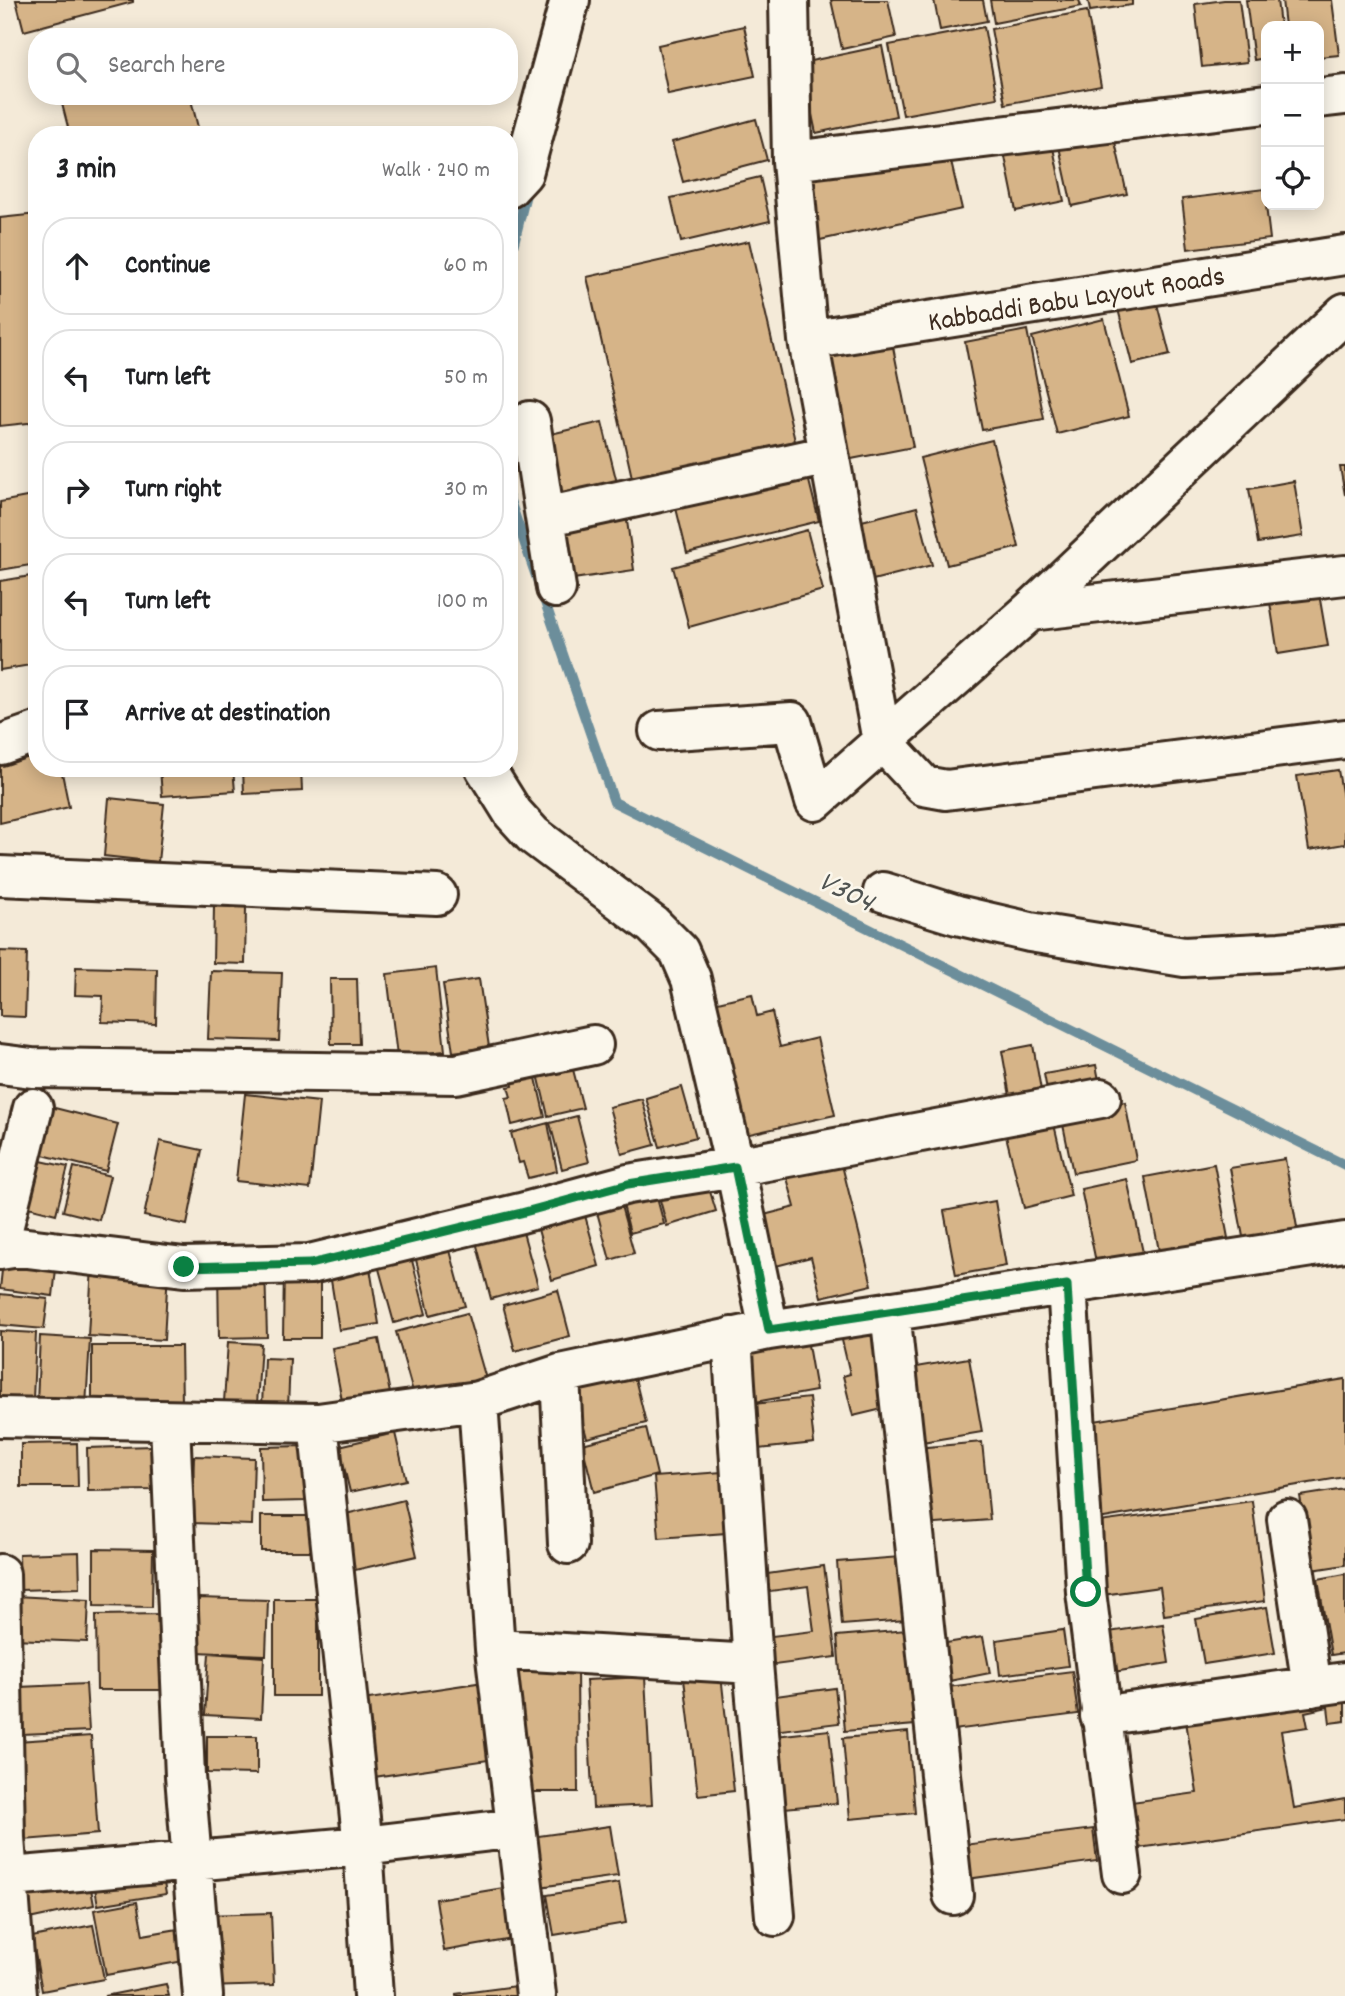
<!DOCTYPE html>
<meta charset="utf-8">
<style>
:root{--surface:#fff;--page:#f2f2f2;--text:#202124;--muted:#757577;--line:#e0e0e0}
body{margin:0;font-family:Dekko,sans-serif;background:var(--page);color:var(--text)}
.controls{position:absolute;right:21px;top:21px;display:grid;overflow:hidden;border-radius:14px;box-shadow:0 4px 18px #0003}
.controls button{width:63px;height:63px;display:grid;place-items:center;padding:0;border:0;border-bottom:2px solid var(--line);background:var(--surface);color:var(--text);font:35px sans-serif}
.stop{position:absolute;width:21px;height:21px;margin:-16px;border:5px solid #0b8043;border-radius:50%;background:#fff}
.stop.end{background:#0b8043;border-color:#fff;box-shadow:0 2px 7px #0008}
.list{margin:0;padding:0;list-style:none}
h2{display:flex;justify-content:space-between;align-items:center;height:91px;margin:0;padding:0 28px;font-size:30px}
h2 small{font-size:23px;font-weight:400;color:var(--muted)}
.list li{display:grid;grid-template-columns:46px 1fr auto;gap:21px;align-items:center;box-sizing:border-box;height:98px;margin:0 14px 14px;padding:0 14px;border:2px solid var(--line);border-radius:28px}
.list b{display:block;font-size:26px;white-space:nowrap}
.list em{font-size:23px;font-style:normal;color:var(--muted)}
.icon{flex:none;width:38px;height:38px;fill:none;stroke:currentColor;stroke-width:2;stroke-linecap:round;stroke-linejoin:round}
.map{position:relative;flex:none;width:1345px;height:1996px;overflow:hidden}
.search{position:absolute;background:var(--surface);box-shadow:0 4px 18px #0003;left:28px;top:28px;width:490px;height:77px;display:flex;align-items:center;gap:18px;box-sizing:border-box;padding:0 24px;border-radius:28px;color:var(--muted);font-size:26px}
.panel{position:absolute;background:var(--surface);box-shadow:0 4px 18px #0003;left:28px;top:126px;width:490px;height:651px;border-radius:28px}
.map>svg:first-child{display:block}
</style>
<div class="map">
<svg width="1345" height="1996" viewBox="0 0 1345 1996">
<rect width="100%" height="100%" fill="#f4ead8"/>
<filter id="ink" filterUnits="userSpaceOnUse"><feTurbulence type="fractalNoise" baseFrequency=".0143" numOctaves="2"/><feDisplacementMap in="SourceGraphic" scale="14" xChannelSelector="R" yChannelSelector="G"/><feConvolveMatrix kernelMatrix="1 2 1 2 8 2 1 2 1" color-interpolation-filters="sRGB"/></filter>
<g filter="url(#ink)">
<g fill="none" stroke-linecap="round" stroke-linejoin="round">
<path stroke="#6c8e9b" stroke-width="10" d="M509,263L528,186
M509,498L614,802L1345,1165"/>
</g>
<path fill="#d6b488" stroke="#3b2a1e" stroke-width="2" d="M16,0H133V2L24,31Z
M831,0H888L896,37L842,49Z
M934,0H983L987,21L940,30Z
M990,0H1079L1081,6L994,23Z
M1088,0H1132V5L1090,11Z
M1224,0H1239L1247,62L1202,67L1195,4Z
M1246,0H1277L1280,26H1266V58L1254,60Z
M1282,0H1332L1339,55L1319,57V26H1285Z
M1087,11L1101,86L1005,104L991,29Z
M744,26L755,76L668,94L658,45Z
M984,27L997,98L903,115L889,45Z
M882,46L896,116L816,133L801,63Z
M60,96H190L200,135H70Z
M756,119L767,160L683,182L672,142Z
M1112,129L1127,194L1072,206L1058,142Z
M1051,138L1064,201L1016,211L1003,147Z
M948,149L962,209L820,240L807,180Z
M760,177L770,221L681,242L671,198Z
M1264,189L1270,239L1188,249L1182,199Z
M37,214V422L0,426V218Z
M749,241L798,454L635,491L587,277Z
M1156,300L1170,355L1132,364L1118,309Z
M1104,319L1129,416L1057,434L1032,337Z
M1027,330L1044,419L982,430L965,342Z
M892,342L913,447L841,461L820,356Z
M602,422L618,487L554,502L538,437Z
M992,440L1019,547L947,565L920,458Z
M1340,467H1345V495Z
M807,473L819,521L687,553L675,504Z
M1294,481L1303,536L1258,543L1249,489Z
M37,495V564L0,570V502Z
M917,507L932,565L861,583L846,525Z
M626,514L634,570L573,579L565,523Z
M807,530L823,590L689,627L673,567Z
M37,575V664L0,670V581Z
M1318,588L1328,646L1278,654L1269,596Z
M37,748V768H61L69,807L0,823V757Z
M160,768H233L235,791L162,796Z
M243,768H301L302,791L244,794Z
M1338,770L1345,809V844L1309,850L1297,776Z
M109,798L164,804L158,862L104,856Z
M214,906L246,907L245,964L213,963Z
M0,951L27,952L25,1017L0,1016Z
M76,967L157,969L156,1024L102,1022L103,996L75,995Z
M436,968L445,1051L397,1056L387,974Z
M211,971L282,973L279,1041L208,1039Z
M330,979H357L359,1044H331Z
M479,979L489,1047L453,1052L443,984Z
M752,994L757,1016L772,1012L780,1047L817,1038L835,1115L736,1137L705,1005Z
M1033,1045L1041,1090L1010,1096L1002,1051Z
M570,1058L583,1108L548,1116L536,1066Z
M533,1065L545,1117L512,1125L506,1098L511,1097L508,1087L513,1086L510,1071Z
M1096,1065L1099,1080L1047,1090L1044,1074Z
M682,1087L696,1137L660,1147L646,1098Z
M245,1094L319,1102L310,1189L236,1181Z
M642,1099L655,1145L622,1154L609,1107Z
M1125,1102L1136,1160L1073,1173L1061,1115Z
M35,1103L118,1124L106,1171L23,1150Z
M577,1116L589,1162L562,1169L550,1123Z
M1052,1116L1071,1196L1024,1208L1004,1128Z
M548,1123L557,1171L528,1178L523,1162L519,1163L511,1133Z
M160,1141L202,1150L187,1225L144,1216Z
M839,1153L872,1285L821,1297L811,1257L768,1268L756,1217L795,1207L784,1167Z
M23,1157L68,1167L56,1214L13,1203Z
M1285,1159L1298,1233L1244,1242L1230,1168Z
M1214,1164L1228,1238L1159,1251L1145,1177Z
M74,1167L110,1176L99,1220L63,1211Z
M705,1175L716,1211L667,1226L657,1189Z
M1127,1179L1144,1257L1097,1267L1081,1189Z
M653,1183L664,1224L630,1233L620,1192Z
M618,1195L634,1253L610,1260L594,1201Z
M581,1201L599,1266L552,1280L534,1215Z
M995,1201L1006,1266L956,1275L944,1211Z
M521,1225L538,1286L491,1299L475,1238Z
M448,1243L465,1306L430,1315L414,1252Z
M409,1249L426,1314L394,1323L376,1258Z
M4,1252L57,1260L53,1296L0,1289Z
M92,1266L168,1270L164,1340L88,1336Z
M284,1267H320V1338H283Z
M265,1268L267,1337L219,1338L218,1269Z
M370,1268L379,1324L339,1330L330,1274Z
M558,1290L570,1336L515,1351L503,1305Z
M0,1294L48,1299L44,1329L0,1325Z
M467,1313L486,1379L415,1399L396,1332Z
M876,1327L895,1406L853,1416L843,1376L850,1374L841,1336Z
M0,1331L36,1333L33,1399L0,1398Z
M40,1336L90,1339L86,1406L37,1403Z
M379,1339L391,1398L343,1406L332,1348Z
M807,1339L816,1391L755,1402L746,1349Z
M228,1342L261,1344L257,1404L224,1402Z
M92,1346H181L182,1403H92Z
M264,1358L290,1359L288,1408L262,1407Z
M969,1358L982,1432L916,1443L904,1369Z
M634,1374L646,1423L587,1438L574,1390Z
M1345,1379V1477L1098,1519L1082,1423Z
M809,1398L814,1443L749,1450L744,1405Z
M646,1428L657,1475L594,1492L582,1444Z
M395,1433L406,1480L350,1492L339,1446Z
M982,1442L990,1520L923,1525L916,1448Z
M77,1443L78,1487H21V1444Z
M152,1446L153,1490L88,1491L87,1448Z
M304,1446L306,1501L262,1502L261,1447Z
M194,1456L254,1458L252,1525L192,1523Z
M722,1472L726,1533L659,1538L654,1477Z
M1345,1489V1565L1312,1570L1300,1496Z
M404,1500L417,1556L346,1572L333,1517Z
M1252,1501L1265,1601L1164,1615L1160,1587L1102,1595L1092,1523Z
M261,1516H311V1551H261Z
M94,1549L153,1550L152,1607L94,1606Z
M79,1552L80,1588L20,1590L19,1554Z
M900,1557L906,1620L842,1625L837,1562Z
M824,1566L836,1657L767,1666L763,1637L814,1631L808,1586L763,1592L760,1575Z
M1345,1574V1653L1331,1655L1318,1579Z
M15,1596L89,1600L87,1642L13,1639Z
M199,1598L268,1600L266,1655L197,1652Z
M274,1599H318V1696H274Z
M1267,1607L1275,1653L1204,1664L1196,1619Z
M162,1614L163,1690H97L96,1615Z
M1163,1624L1169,1663L1101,1674L1095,1634Z
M907,1630L915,1725L845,1731L837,1636Z
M1063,1630L1068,1666L1000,1675L996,1640Z
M983,1637L990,1673L934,1684L928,1646Z
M209,1653L264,1657L261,1718L205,1715Z
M518,1663H577L578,1792H519Z
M1072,1671L1078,1714L938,1732L932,1689Z
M721,1675L734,1791L698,1795L684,1679Z
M645,1677L652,1805L593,1808L586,1680Z
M484,1682L495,1759L374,1777L362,1700Z
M86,1684L89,1731L22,1734L19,1687Z
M1345,1685V1721L1330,1723L1328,1707L1305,1712L1308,1727L1281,1731L1294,1808L1345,1799V1819L1131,1849L1124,1803L1197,1793L1184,1708Z
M835,1688L839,1723L773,1731L768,1697Z
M829,1730L837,1803L774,1809L766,1737Z
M908,1732L915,1813L850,1819L843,1738Z
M91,1736L98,1834L24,1840L17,1741Z
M207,1736H257V1774L207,1773Z
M610,1826L618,1876L539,1887L531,1837Z
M1093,1829L1097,1861L967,1879L963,1845Z
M162,1872L166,1894L98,1905L94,1883Z
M89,1878L94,1905L29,1919L24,1892Z
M619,1883L626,1923L554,1935L547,1895Z
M510,1887L518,1938L444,1951L436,1899Z
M137,1902L143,1935L178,1929L184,1961L106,1975L94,1910Z
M271,1913L274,1985L206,1987L203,1915Z
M93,1925L104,1979L42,1991L32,1937Z
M166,1984L169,1996H104Z
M516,1986L518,1996H456V1994Z"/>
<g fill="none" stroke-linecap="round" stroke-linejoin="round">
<defs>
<path id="minor" d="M789,0L792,161L808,340L882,741L924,786L946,790L1345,739
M1319,98L1345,95
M792,161L1266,104
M509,188L523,173L570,0
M808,340L1345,255
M530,421L556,588
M545,517L829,455
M1030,611L1345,575
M659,731L792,722L815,801L1030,611L1345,313
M0,745L37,732
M485,768L513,813L533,835L653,925L679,951L691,979L735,1167L769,1330
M0,876L437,895
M883,892L957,915L1030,932L1184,957L1280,952L1345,946
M0,1064L32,1068L456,1074L593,1045
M0,1241L33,1108
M0,1250L19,1247L184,1267L310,1264L521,1213L628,1184L735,1167L1101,1098
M1067,1285L1086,1592L1122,1874
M890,1311L953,1895
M732,1337L753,1664L775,1916
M560,1374L568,1544
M478,1401L495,1649L536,1995
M0,1417L318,1423L478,1401L560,1374L769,1330L1345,1242
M170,1422L185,1776L203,1996
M318,1423L363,1846L373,1996
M1287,1519L1312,1687
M0,1574L5,1838L17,1996
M495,1649L753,1664
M1100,1716L1345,1682
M0,1878L363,1846L516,1828"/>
</defs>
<use href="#minor" stroke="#3b2a1e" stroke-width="44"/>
<use href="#minor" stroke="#fbf7ec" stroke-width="38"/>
</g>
</g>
<g fill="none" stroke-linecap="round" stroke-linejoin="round" filter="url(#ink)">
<path stroke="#0b8043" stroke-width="9" d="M184,1267L310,1264L521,1213L628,1184L735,1167L769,1330L1067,1285L1086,1592"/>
</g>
<g text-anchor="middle" stroke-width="5" stroke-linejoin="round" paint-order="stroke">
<g font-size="28" fill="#3b2a1e" stroke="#fbf7ec">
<text transform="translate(1076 297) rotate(-9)" y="10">Kabbaddi Babu Layout Roads</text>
</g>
<g font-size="30" font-style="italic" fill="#505452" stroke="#fbf7ec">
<text transform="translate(847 890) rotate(26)" y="10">V304</text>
</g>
</g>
</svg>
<div class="controls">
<button>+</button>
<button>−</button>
<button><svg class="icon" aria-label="locate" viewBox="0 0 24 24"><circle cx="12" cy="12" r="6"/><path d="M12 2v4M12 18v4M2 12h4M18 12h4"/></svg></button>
</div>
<div class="stop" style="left:1086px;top:1592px"></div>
<div class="stop end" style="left:184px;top:1267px"></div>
<div class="search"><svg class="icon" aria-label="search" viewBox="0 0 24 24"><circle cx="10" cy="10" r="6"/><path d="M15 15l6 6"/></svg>Search here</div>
<section class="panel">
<h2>3 min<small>Walk · 240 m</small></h2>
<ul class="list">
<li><svg class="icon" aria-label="ahead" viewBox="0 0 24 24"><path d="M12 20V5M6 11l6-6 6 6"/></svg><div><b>Continue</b></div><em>60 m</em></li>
<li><svg class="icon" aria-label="left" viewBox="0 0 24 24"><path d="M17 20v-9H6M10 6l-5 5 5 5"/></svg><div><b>Turn left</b></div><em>50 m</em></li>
<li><svg class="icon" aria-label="right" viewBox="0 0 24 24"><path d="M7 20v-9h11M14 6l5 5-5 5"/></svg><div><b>Turn right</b></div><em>30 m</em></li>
<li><svg class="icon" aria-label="left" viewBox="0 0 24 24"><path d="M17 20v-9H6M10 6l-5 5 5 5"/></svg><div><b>Turn left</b></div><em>100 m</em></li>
<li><svg class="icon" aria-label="arrive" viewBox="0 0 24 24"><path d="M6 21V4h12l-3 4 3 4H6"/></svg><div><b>Arrive at destination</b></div></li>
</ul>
</section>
</div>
